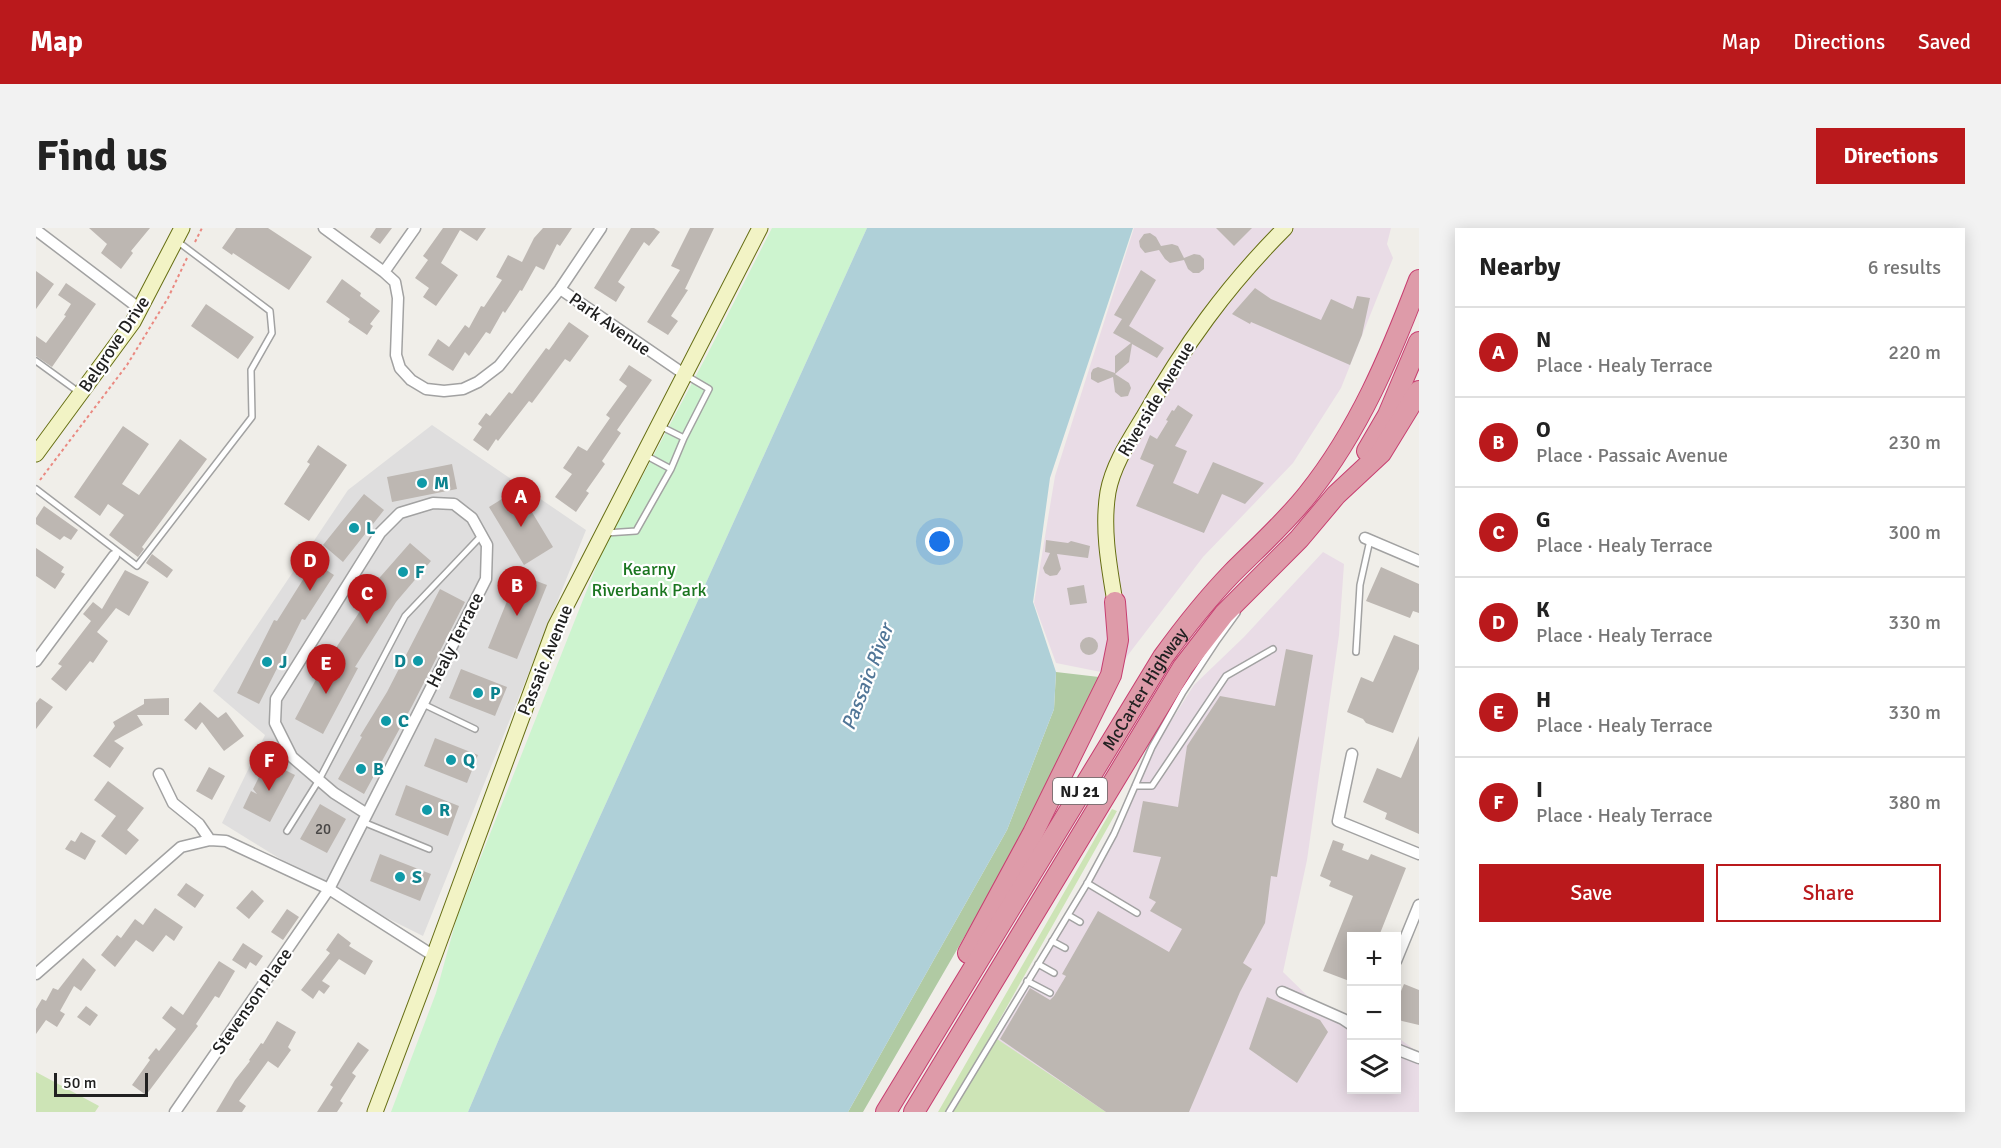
<!DOCTYPE html>
<meta charset="utf-8">
<style>
:root{--surface:#fff;--page:#f2f2f2;--text:#222;--muted:#767676;--line:#e0e0e0;--accent:#ba191c}
body{margin:0;font-family:Signika,sans-serif;background:var(--page);color:var(--text)}
.controls{position:absolute;right:18px;bottom:18px;display:grid;overflow:hidden;border-radius:0px;box-shadow:0 3px 15px #0003}
.controls button{width:54px;height:54px;display:grid;place-items:center;padding:0;border:0;border-bottom:2px solid var(--line);background:var(--surface);color:var(--text);font:30px sans-serif}
.scale{position:absolute;left:18px;bottom:15px;width:94px;box-sizing:border-box;padding-left:6px;border:3px solid #212121;border-top:0;font-size:16px;line-height:21px;white-space:nowrap;color:#212121;-webkit-text-stroke:4px #fff;paint-order:stroke}
.you{position:absolute;left:904px;top:314px;width:21px;height:21px;margin:-15px;border:4px solid #fff;border-radius:50%;background:#1a73e8;box-shadow:0 0 0 9px #1a73e833}
.badge{display:grid;place-items:center;width:39px;height:39px;border-radius:50%;background:var(--accent);color:#fff;font-size:20px;font-weight:700}
.pin{position:absolute;translate:-50% -50px;filter:drop-shadow(0 2px 3px #0008)}
.pin::after{content:'';position:absolute;top:32px;width:21px;height:18px;background:inherit;clip-path:polygon(0 0,100% 0,50% 100%)}
.list{margin:0;padding:0;list-style:none}
h2{display:flex;justify-content:space-between;align-items:center;height:78px;margin:0;padding:0 24px;font-size:26px}
h2 small{font-size:20px;font-weight:400;color:var(--muted)}
.list li{display:grid;grid-template-columns:39px 1fr auto;gap:18px;align-items:center;box-sizing:border-box;height:90px;padding:0 24px;border-top:2px solid var(--line)}
.list b{display:block;font-size:22px;white-space:nowrap}
.list p{margin:0;font-size:20px;white-space:nowrap;color:var(--muted)}
.list em{font-size:20px;font-style:normal;color:var(--muted)}
.actions{display:flex;gap:12px;padding:18px 24px}
.actions a{flex:1;padding:14px 0;border:2px solid var(--accent);border-radius:0px;text-align:center;font-size:21px;color:var(--accent)}
.actions .main{background:var(--accent);color:#fff}
.icon{flex:none;width:33px;height:33px;fill:none;stroke:currentColor;stroke-width:2;stroke-linecap:round;stroke-linejoin:round}
.map{position:relative;flex:none;width:1383px;height:884px;overflow:hidden;border-radius:0px}
header{display:flex;align-items:center;gap:36px;box-sizing:border-box;height:84px;padding:0 30px;background:var(--accent);color:#fff}
header strong{font-size:28px}
nav{display:flex;gap:33px;margin-inline-start:auto;font-size:21px}
.intro{display:flex;align-items:center;justify-content:space-between;box-sizing:border-box;height:144px;padding:0 36px}
h1{margin:0;font-size:42px}
.button{padding:15px 27px;border-radius:0px;background:var(--accent);color:#fff;font-size:21px;font-weight:700}
main{display:flex;gap:36px;padding:0 36px}
aside{flex:1;background:var(--surface);border-radius:0px;box-shadow:0 3px 15px #0003}
.map>svg:first-child{display:block}
</style>
<header>
<strong>Map</strong>
<nav><a>Map</a><a>Directions</a><a>Saved</a></nav>
</header>
<div class="intro"><h1>Find us</h1><a class="button">Directions</a></div>
<main>
<div class="map">
<svg width="1383" height="884" viewBox="0 0 1383 884">
<rect width="100%" height="100%" fill="#f0eee9"/>
<path fill="#dfdede" d="M396,197L550,302L387,708L293,661L186,595L229,507L177,463L312,262Z"/>
<path fill="#e9dce6" d="M1098,0H1355L1351,16L1357,30L1305,160L1257,235L1167,329L1092,427L1080,447L1020,435L998,375L1019,248Z
M1287,324L1308,336L1303,407L1271,632L1247,744L1289,785L1315,788L1316,862H1360L1361,809L1383,825V884H1069L960,811L1063,628L1106,539L1158,457L1208,409Z"/>
<path fill="#cde4b6" d="M1076,581L1081,583L955,807L1070,884H902Z
M0,844L63,878L59,884H0Z"/>
<path fill="#b0caa3" d="M1020,444L1063,449L1020,543L952,668L827,884H812L971,602L1018,481Z"/>
<path fill="#cdf4cf" d="M736,0H831L463,811L432,884H355L400,765L421,689L566,324L671,127Z"/>
<path fill="#afd0d8" d="M831,0H1097L1014,250L997,374L1020,444L1018,481L971,602L812,884H432L463,811Z"/>
<path fill="#bdb7b2" d="M53,0H114L95,23L97,25L85,41L65,25L71,16Z
M200,0H232L276,29L253,62L197,25L196,27L186,20Z
M340,0H356L344,16L334,9Z
M407,0H450L441,13L424,2L405,35L422,47L400,78L387,69L393,60L379,50L392,32L387,28Z
M507,0H536L524,18L521,16L508,42L500,38L486,63L484,62L469,85L467,83L454,106L450,104L433,128L429,124L417,143L392,127L402,111L413,119L429,97L433,100L445,78L448,79L466,52L460,49L472,27L486,34L498,10Z
M595,0H618L624,4L613,18L608,14L582,54L589,59L580,74L558,60Z
M654,0H678L649,61L652,62L635,88L642,93L632,107L611,94L644,42L635,38Z
M1180,0H1216L1198,18Z
M1114,5L1120,9L1125,18L1136,16L1142,18L1148,30L1158,26L1164,27L1168,31V41L1163,45H1157L1152,41L1148,32L1134,35L1129,31L1123,22L1109,25L1104,19L1103,13L1108,6Z
M1105,42L1120,52L1093,98L1128,120L1121,130L1096,116L1093,134L1079,146L1093,155L1095,160L1092,168L1085,169L1079,164L1077,149L1062,155L1055,151V145L1057,141L1062,139L1079,145V128L1095,115L1077,105L1086,91L1078,87Z
M0,43L18,56L0,81Z
M306,51L325,65L324,68L344,83L334,96L337,98L331,107L312,94L314,91L290,74Z
M30,55L60,76L16,139L0,128V108L10,115L30,88L28,87L35,76L22,67Z
M1219,60L1235,71L1285,92L1295,71L1317,81L1321,68L1334,70L1326,107L1314,137L1215,94L1214,96L1196,86Z
M170,76L218,109L202,131L155,98Z
M533,94L553,108L534,134L529,131L496,175L493,173L462,213L460,211L452,223L437,212L446,199L442,196L450,185L454,188L473,164L476,166L510,120L513,122Z
M593,137L616,152L581,202L585,205L566,233L569,236L550,263L553,265L540,284L519,269L536,246L527,240L542,218L551,223L574,190L570,187L591,158L583,152Z
M1142,177L1157,187L1139,218L1151,223L1137,255L1162,266L1177,234L1228,255L1209,276L1186,266L1168,305L1100,278L1118,237L1104,231L1114,207L1121,211L1132,193L1130,192L1136,182L1138,183Z
M87,198L113,216L86,256L103,267L144,211L171,231L106,319L108,321L102,329L73,307L88,287L72,276L64,288L38,269Z
M282,217L311,237L273,293L248,276L274,236L271,234Z
M416,236L421,261L356,274L351,249Z
M482,261L517,319L488,337L453,279Z
M328,266L348,282L307,334L287,317Z
M8,278L42,302L35,312L28,308L24,312L0,296V290Z
M1010,312L1032,315L1035,313L1054,318L1052,330L1021,326L1025,341L1021,347L1014,348L1009,345L1007,340L1014,325L1009,324Z
M374,315L395,333L360,374L319,439L322,440L287,506L259,491L294,425L296,426L339,360L338,356Z
M0,320L28,339L25,344L29,346L19,361L0,348Z
M116,326L137,342L131,350L110,335Z
M278,334L298,347L269,392L266,391L223,476L201,465L238,392L241,393Z
M1345,339L1383,356V385L1377,383L1374,390L1330,373Z
M89,342L113,354L93,388L80,380L61,404L72,413L57,435L54,433L30,463L15,451L26,438L22,436L55,393L47,386L57,374L66,381Z
M482,346L511,357L481,431L452,420Z
M1048,357L1051,375L1034,377L1031,360Z
M404,361L429,374L376,478L328,566L302,551L326,509L324,508L351,464Z
M1358,407L1383,417V441L1357,505L1330,495L1327,491L1311,484L1325,449L1337,454Z
M1044 418a9 9 0 1 1 18 0a9 9 0 1 1-18 0Z
M1250,421L1277,427L1241,649L1235,648L1229,695L1207,735L1216,741L1204,764L1153,884H1070L964,811L994,760L1014,772L1018,768L1030,748L1026,746L1062,683L1133,724L1146,701L1114,683L1120,674L1113,670L1125,629L1097,624L1107,573L1142,579L1151,518L1184,468L1239,478Z
M425,441L471,459L459,488L413,470Z
M4,470L17,479L0,501V475Z
M133,470V487H101L107,497L78,513L88,520L74,540L57,528L79,498L77,494L108,476V471Z
M164,474L182,490L190,484L208,508L188,523L166,494L160,502L148,492Z
M1383,508V606L1349,591L1351,585L1327,574L1341,540L1365,550Z
M399,510L442,527L431,555L388,538Z
M231,533L259,547L234,594L207,580L215,563L221,566L217,561Z
M173,539L189,548L176,572L160,563Z
M72,553L108,580L91,602L103,612L90,627L65,608L80,588L58,572Z
M370,557L423,578L412,608L359,587Z
M284,576L310,591L291,625L264,611Z
M45,604L60,613L49,632L29,621L35,612L39,614Z
M1297,612L1308,616L1306,622L1332,632L1335,626L1370,640L1343,708H1316V754L1287,743L1317,668L1293,658L1295,653L1284,648Z
M344,626L395,646L384,673L334,653Z
M150,655L168,667L159,680L141,667Z
M216,662L228,673L213,691L200,680Z
M119,680L147,699L138,713L130,707L117,724L100,712L79,739L65,727L81,707L85,710L99,691L107,697Z
M251,681L263,689L247,712L235,704Z
M302,705L315,715L313,718L337,733L329,747L303,731L286,753L294,758L288,766L283,762L277,771L265,762L294,725L290,722Z
M207,715L227,728L220,738L214,734L210,741L196,732Z
M47,730L60,742L45,763L38,758L24,783L29,786L21,799L10,792L0,806V781L6,771L10,773L17,760L22,762Z
M183,733L199,743L183,770L179,768L160,796L162,798L110,867L96,857L114,832L112,830L120,820L123,823L140,801L126,790L135,778L147,787Z
M1368,756L1383,762V797L1366,793L1360,790V775Z
M1231,769L1284,792L1292,804L1261,855L1213,821Z
M50,778L62,787L54,798L41,789Z
M241,793L260,804L252,819L255,822L242,840L232,833L203,873L210,878L206,884H180L199,852L214,833L213,832L225,815L227,816Z
M322,814L333,822L316,845L320,848L304,873L307,875L301,884H281L297,859L294,857Z"/>
<g fill="none" stroke-linecap="round" stroke-linejoin="round">
<defs>
<path id="lane" d="M0,133L44,165
M624,198L648,210L673,161L651,148
M635,241L648,210
M0,261L101,338L216,189L215,142L236,105L234,83L141,13
M570,305L600,303L635,241L609,227
M1320,424L1324,357L1334,312
M387,476L439,501
M1099,558H1116L1190,448L1237,421
M327,594L393,621
M251,603L283,552L369,388L446,307
M1051,655L1101,685
M1032,687L1044,694
M1016,713L1029,720
M1002,736L1018,745
M991,753L1014,765
M913,884L1052,654L1078,606L1116,519L1147,464L1180,414L1201,385"/>
<path id="street" d="M288,0L348,44L359,54L362,70L360,127L364,140L375,152L390,161L408,163L427,161L442,154L463,138L524,61L565,0
M0,2L104,81
M348,44L379,0
M524,61L648,146
M397,275L418,276L436,290L451,317L450,351L331,586L298,565L256,529L239,495L240,471L344,305L364,285Z
M1329,310L1383,333
M0,433L78,328
M1316,526L1302,593L1383,626
M123,546L137,575L163,596L174,612
M1360,733L1383,677
M0,746L145,619L174,612L190,613L293,661L398,728
M1246,764L1307,791L1316,797
M1360,821L1383,830
M139,884L293,661L331,586"/>
<path id="secondary" d="M0,226L97,94L146,0
M1079,374C1073,338 1066,300 1072,264C1077,237 1093,213 1107,190C1148,118 1190,59 1249,0
M339,884L398,728L519,399L724,0"/>
<g id="highway">
<path d="M1331,223L1352,187L1383,114"/>
<path d="M932,725L997,605L1075,447L1082,412L1079,374"/>
<path id="s1" d="M850,884L1127,429C1148,400 1171,371 1196,345C1222,319 1249,295 1272,266C1323,202 1354,128 1383,52"/>
<path d="M878,884L1147,439L1188,386L1263,311L1300,267L1345,225L1383,163"/>
</g>
</defs>
<use href="#lane" stroke="#a2a2a2" stroke-width="8"/>
<use href="#street" stroke="#a2a2a2" stroke-width="13"/>
<use href="#secondary" stroke="#666e13" stroke-width="17"/>
<use href="#highway" stroke="#c73e70" stroke-width="22"/>
<path stroke="#ea8981" stroke-width="2" stroke-dasharray="3 3" stroke-linecap="butt" d="M159,14L166,0
M4,252L91,137L132,70L151,30"/>
<use href="#lane" stroke="#fff" stroke-width="5"/>
<use href="#street" stroke="#fff" stroke-width="10"/>
<use href="#secondary" stroke="#f2f3c5" stroke-width="15"/>
<use href="#highway" stroke="#de9ba9" stroke-width="20"/>
</g>
<g fill="#0f9aa8" stroke="#fff" stroke-width="2">
<circle cx="386" cy="255" r="6"/>
<circle cx="318" cy="300" r="6"/>
<circle cx="367" cy="344" r="6"/>
<circle cx="382" cy="433" r="6"/>
<circle cx="231" cy="434" r="6"/>
<circle cx="442" cy="465" r="6"/>
<circle cx="350" cy="493" r="6"/>
<circle cx="415" cy="532" r="6"/>
<circle cx="325" cy="541" r="6"/>
<circle cx="391" cy="582" r="6"/>
<circle cx="364" cy="649" r="6"/>
</g>
<g text-anchor="middle" stroke-width="4.5" stroke-linejoin="round" paint-order="stroke">
<g font-size="15" fill="#484645">
<text x="287" y="606">20</text>
</g>
<rect fill="#fff" stroke="#646464" stroke-width="1.5" x="1017" y="550" width="54" height="26" rx="4.5"/>
<g font-size="16" font-weight="bold" fill="#212121">
<text x="1044" y="569">NJ 21</text>
</g>
<g font-size="18" fill="#212121" stroke="#fff">
<text transform="translate(574 96) rotate(35)" y="6">Park Avenue</text>
<text transform="translate(78 116) rotate(-56)" y="6">Belgrove Drive</text>
<text transform="translate(1120 171) rotate(-59)" y="6">Riverside Avenue</text>
<text transform="translate(419 412) rotate(-63)" y="6">Healy Terrace</text>
<text transform="translate(509 432) rotate(-68)" y="6">Passaic Avenue</text>
<text dy="6" stroke="none"><textPath href="#s1" startOffset="496">McCarter Highway</textPath></text>
<text transform="translate(216 773) rotate(-55)" y="6">Stevenson Place</text>
</g>
<g font-size="18" font-weight="bold" fill="#0d838f" stroke="#fff" text-anchor="start">
<text x="398" y="261">M</text>
<text x="330" y="306">L</text>
<text x="379" y="350">F</text>
<text x="370" y="439" text-anchor="end">D</text>
<text x="243" y="440">J</text>
<text x="454" y="471">P</text>
<text x="362" y="499">C</text>
<text x="427" y="538">Q</text>
<text x="337" y="547">B</text>
<text x="403" y="588">R</text>
<text x="376" y="655">S</text>
</g>
<g font-size="18" fill="#1a751f" stroke="#fff">
<text x="613" y="347">Kearny<tspan x="613" dy="21">Riverbank Park</tspan></text>
</g>
<g font-size="20" font-style="italic" fill="#517697" stroke="#fff">
<text transform="translate(831 449) rotate(-69)" y="7">Passaic River</text>
</g>
</g>
</svg>
<div class="controls">
<button>+</button>
<button>−</button>
<button><svg class="icon" aria-label="layers" viewBox="0 0 24 24"><path d="M12 4l9 5-9 5-9-5zM3 14l9 5 9-5"/></svg></button>
</div>
<div class="scale">50 m</div>
<div class="you"></div>
<div class="pin badge" style="left:485px;top:299px">A</div>
<div class="pin badge" style="left:481px;top:388px">B</div>
<div class="pin badge" style="left:331px;top:396px">C</div>
<div class="pin badge" style="left:274px;top:363px">D</div>
<div class="pin badge" style="left:290px;top:466px">E</div>
<div class="pin badge" style="left:233px;top:563px">F</div>
</div>
<aside>
<h2>Nearby<small>6 results</small></h2>
<ul class="list">
<li><span class="badge">A</span><div><b>N</b><p>Place · Healy Terrace</p></div><em>220 m</em></li>
<li><span class="badge">B</span><div><b>O</b><p>Place · Passaic Avenue</p></div><em>230 m</em></li>
<li><span class="badge">C</span><div><b>G</b><p>Place · Healy Terrace</p></div><em>300 m</em></li>
<li><span class="badge">D</span><div><b>K</b><p>Place · Healy Terrace</p></div><em>330 m</em></li>
<li><span class="badge">E</span><div><b>H</b><p>Place · Healy Terrace</p></div><em>330 m</em></li>
<li><span class="badge">F</span><div><b>I</b><p>Place · Healy Terrace</p></div><em>380 m</em></li>
</ul>
<div class="actions"><a class="main">Save</a><a>Share</a></div>
</aside>
</main>
